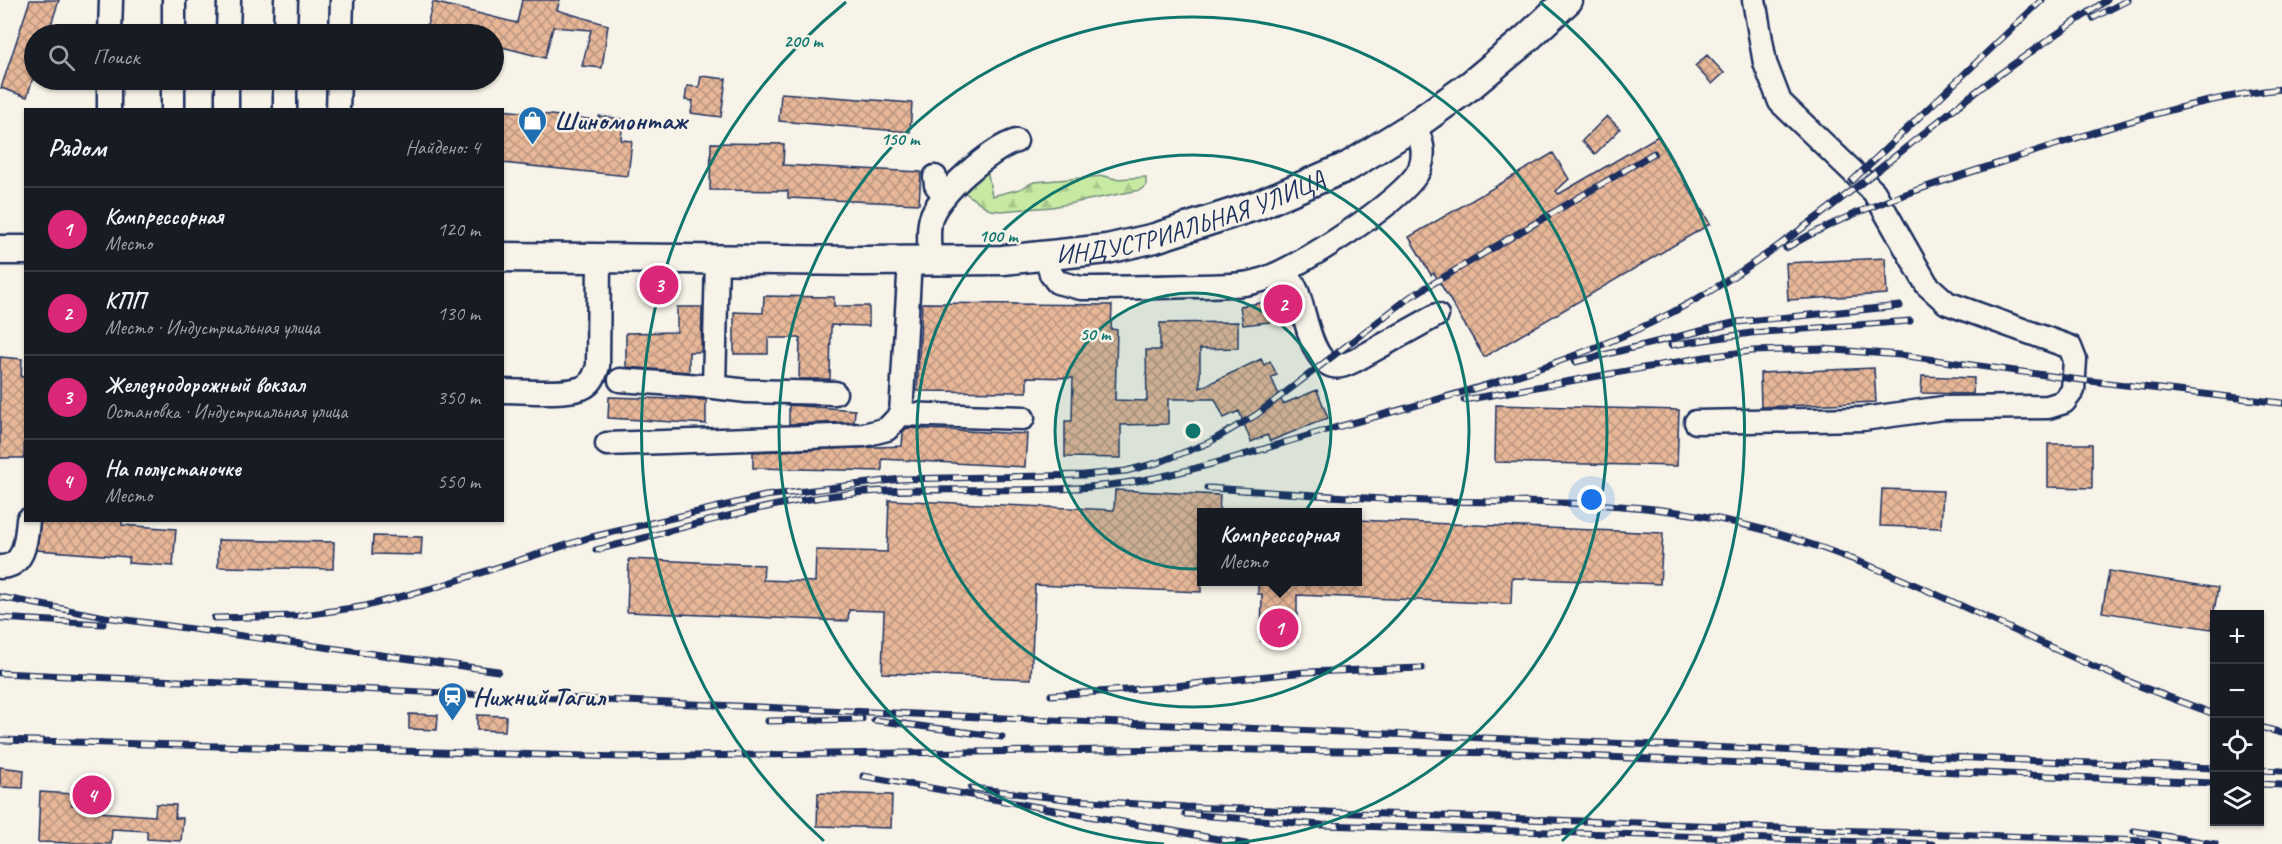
<!DOCTYPE html>
<html lang="ru">
<meta charset="utf-8">
<style>
:root{--surface:#171b24;--page:#20242c;--text:#f1f3f6;--muted:#9ea1a6;--line:#363941;--accent:#db2777}
body{margin:0;font-family:Caveat,sans-serif;background:var(--page);color:var(--text)}
.controls{position:absolute;right:18px;bottom:18px;display:grid;overflow:hidden;border-radius:0px;box-shadow:0 2px 4px #0004}
.controls button{width:54px;height:54px;display:grid;place-items:center;padding:0;border:0;border-bottom:2px solid var(--line);background:var(--surface);color:var(--text);font:30px sans-serif}
.you{position:absolute;left:1592px;top:500px;width:21px;height:21px;margin:-15px;border:4px solid #fff;border-radius:50%;background:#1a73e8;box-shadow:0 0 0 9px #1a73e833}
.badge{display:grid;place-items:center;width:39px;height:39px;border-radius:50%;background:var(--accent);color:#fff;font-size:20px;font-weight:700}
.pin{position:absolute;translate:-50% -50%;border:3px solid #fff;box-shadow:0 2px 6px #0006}
.popup{position:absolute;left:1197px;top:508px;width:165px;height:78px;box-sizing:border-box;display:grid;place-content:center;border-radius:0px;background:var(--surface);filter:drop-shadow(0 2px 4px #0005);font-size:20px;white-space:nowrap;color:var(--muted)}
.popup b{font-size:22px;color:var(--text)}
.popup::after{content:'';position:absolute;left:50%;top:100%;margin-left:-12px;border:12px solid transparent;border-top-color:var(--surface)}
.list{margin:0;padding:0;list-style:none}
h2{display:flex;justify-content:space-between;align-items:center;height:78px;margin:0;padding:0 24px;font-size:26px}
h2 small{font-size:20px;font-weight:400;color:var(--muted)}
.list li{display:grid;grid-template-columns:39px 1fr auto;gap:18px;align-items:center;box-sizing:border-box;height:84px;padding:0 24px;border-top:2px solid var(--line)}
.list b{display:block;font-size:22px;white-space:nowrap}
.list p{margin:0;font-size:20px;white-space:nowrap;color:var(--muted)}
.list em{font-size:20px;font-style:normal;color:var(--muted)}
.icon{flex:none;width:33px;height:33px;fill:none;stroke:currentColor;stroke-width:2;stroke-linecap:round;stroke-linejoin:round}
.map{position:relative;flex:none;width:2282px;height:844px;overflow:hidden}
.search{position:absolute;background:var(--surface);box-shadow:0 2px 4px #0004;left:24px;top:24px;width:480px;height:66px;display:flex;align-items:center;gap:15px;box-sizing:border-box;padding:0 21px;border-radius:33px;color:var(--muted);font-size:22px}
.panel{position:absolute;background:var(--surface);box-shadow:0 2px 4px #0004;left:24px;top:108px;width:480px;height:414px;border-radius:0px}
.map>svg:first-child{display:block}
</style>
<div class="map">
<svg width="2282" height="844" viewBox="0 0 2282 844">
<defs>
<pattern id="forest-firs" width="22" height="20" patternUnits="userSpaceOnUse" patternTransform="scale(1.5)"><rect width="22" height="20" fill="#c7e9a1"/><path d="M5 1l3.5 6h-7zM16 11l3.5 6h-7z" fill="#aac88d"/></pattern>
<pattern id="building-cross-hatch" width="8" height="8" patternUnits="userSpaceOnUse" patternTransform="scale(1.5)"><rect width="8" height="8" fill="#e7b798"/><path d="M0 0l8 8M0 8l8-8" fill="none" stroke="#ba957f"/></pattern>
</defs>
<rect width="100%" height="100%" fill="#f7f3e8"/>
<filter id="ink" filterUnits="userSpaceOnUse"><feTurbulence type="fractalNoise" baseFrequency=".0167" numOctaves="2"/><feDisplacementMap in="SourceGraphic" scale="12" xChannelSelector="R" yChannelSelector="G"/><feConvolveMatrix kernelMatrix="1 2 1 2 8 2 1 2 1" color-interpolation-filters="sRGB"/></filter>
<g filter="url(#ink)">
<path fill="url(#forest-firs)" stroke="#718c80" stroke-width="1.5" d="M987,169L992,196L1020,189L1034,182L1104,176L1116,179L1146,177V186L1140,190L1052,207L1001,211L990,210L964,192Z"/>
<path fill="url(#building-cross-hatch)" stroke="#1b2f5e" stroke-width="1.5" d="M30,0H59L48,34H34V75L27,97L1,88Z
M522,0H560L557,10L608,25L602,68L582,66L591,30L553,27L545,58L494,45V34H450L426,29L433,2L517,23Z
M1707,55L1724,73L1712,84L1695,66Z
M701,76L726,79L721,117L691,113L693,101L685,100L687,86L699,87Z
M781,93L912,103L910,132L779,121Z
M502,110L598,120L599,116L623,119L621,140L632,141L628,176L502,163Z
M1607,116L1620,129L1595,154L1582,141Z
M1658,136L1710,224L1484,357L1434,273L1431,275L1409,237L1553,153L1569,179L1556,191L1559,194Z
M711,143L784,144L783,165L921,172L919,204L788,198V191L710,190Z
M1885,258L1887,294L1788,300L1786,263Z
M764,296L834,297V306H869V326L831,325L830,379H799L800,338H768V354H734V312L763,313Z
M1284,296L1289,310L1277,316L1278,321L1243,325L1240,306L1275,301Z
M922,303L1112,305L1111,329L1117,330L1115,400L1147,401L1146,350H1160V323L1238,322V348L1200,349V388L1261,359L1264,365L1270,361L1277,375L1271,377L1283,404L1317,390L1328,418L1270,441L1267,435L1251,442L1239,411L1224,418L1215,399H1168V424L1121,425V458L1065,457V421H1072L1073,378L1027,377V392L917,391Z
M677,307H702L701,352H689V372L626,367V333L677,332Z
M0,357L22,359L21,377H26L24,458H0Z
M1874,368L1876,402L1761,407L1760,373Z
M1922,376L1974,378L1973,394L1921,393Z
M609,397L706,400V424L608,418Z
M789,405L855,410L854,422L789,424Z
M1496,405L1679,410L1677,466L1495,462Z
M907,428L1027,434L1025,467L882,459V471L753,468V452L902,446L903,432Z
M2048,444H2092V488L2048,487Z
M1882,489L1943,491L1941,528L1880,526Z
M1115,490L1220,495L1219,513H1201V592L1035,585L1031,679L882,673L884,611L849,610L848,621L627,612L629,559L764,565L763,580L815,582L816,550L887,552L889,500L1114,510Z
M41,520H122V525L176,529L173,566L128,563L129,557L37,550Z
M1357,520L1663,533L1660,584L1512,578L1511,604L1297,595V641H1261L1262,594H1258V582H1357Z
M373,536L422,537L421,555L372,554Z
M218,540L334,542L333,569L218,567Z
M2109,571L2218,588L2211,629L2102,612Z
M409,714L438,715L437,730L409,729Z
M477,715L506,716L505,731L477,730Z
M0,767L24,770L23,788L0,787Z
M40,792L73,794L72,805L97,807V812L155,816L156,804L176,805L175,818H183L181,841L147,839V831L112,829L111,844L38,842Z
M818,793L892,795L891,828L817,826Z"/>
<g fill="none" stroke-linecap="round" stroke-linejoin="round">
<defs>
<path id="minor" d="M110,34L111,0
M174,34V0
M228,34L229,0
M285,34L286,0
M341,34L342,0
M109,110V80
M173,110V80
M227,110V80
M285,110V80
M338,110L339,80
M935,177L936,185L945,196
M1047,257L1051,274L1057,282L1081,288C1119,288 1157,287 1195,286C1215,285 1238,287 1258,281C1291,273 1408,199 1420,168C1426,152 1421,140 1415,125
M910,260L901,414L1023,418
M930,261C930,248 927,231 931,218C938,194 992,148 1016,141
M1285,271C1289,277 1294,284 1297,291C1305,310 1310,360 1333,366C1341,368 1349,363 1356,360L1437,315
M620,380L714,387L717,259
M714,387L747,391L835,393
M502,391C524,391 563,395 582,388C592,384 595,375 598,366L599,258
M1696,422L1863,419L1943,408L2048,407L2064,402L2073,390L2075,360L2070,347L1947,303L1927,285L1874,192L1780,102L1765,63L1754,0
M607,444L864,435L887,429L901,414
M0,567C25,567 26,540 28,520"/>
<g id="major">
<path d="M0,250H26"/>
<path id="s1" d="M502,257L862,261L1003,260L1107,249L1155,238L1258,205L1349,166L1415,125L1471,85L1525,40L1568,0"/>
</g>
</defs>
<use href="#minor" stroke="#1b2f5e" stroke-width="27"/>
<use href="#major" stroke="#1b2f5e" stroke-width="33"/>
<use href="#minor" stroke="#f7f3e8" stroke-width="22"/>
<use href="#major" stroke="#f7f3e8" stroke-width="28"/>
<defs>
<path id="rail" d="M2093,18L2128,0
M1852,181L2042,0
M1786,248C1862,204 1944,181 2027,154C2110,127 2195,98 2282,89
M1671,345L1751,333L1910,321
M1575,362L1737,322L1900,306
M1464,400L1705,357L1752,351L1823,349L1900,355L2073,379L2282,403
M1207,488C1281,492 1353,499 1428,501C1531,503 1636,499 1737,523C1866,553 1981,618 2102,670C2139,687 2177,700 2214,714
M596,550C681,529 766,502 854,493C950,484 1048,498 1143,480C1207,468 1271,446 1334,428C1461,393 1593,361 1707,293C1789,243 1864,181 1939,121C1992,77 2050,39 2107,0
M0,597L105,617L498,671
M0,618L103,624
M214,618L298,616L366,606L437,587L588,538L765,496L901,479L1084,475L1126,471L1157,463L1208,443L1256,415L1410,297L1654,153
M0,673L1003,718L2214,768
M1051,695L1156,688L1305,672L1422,668
M874,720L1002,737
M768,721L862,719
M2260,727L2282,733
M0,740L622,757L1180,749L1513,753L2214,783
M2260,770L2282,771
M863,776L1246,844
M2260,784L2282,785
M971,788L1074,800L1186,807L2143,841L2158,844
M1185,814L1322,825L1932,844
M2134,831L2215,844"/>
</defs>
<use href="#rail" stroke="#1b2f5e" stroke-width="7"/>
<use href="#rail" stroke="#f7f3e8" stroke-width="4.5" stroke-dasharray="14" stroke-linecap="butt"/>
</g>
</g>
<circle cx="1193" cy="431" r="138" fill="#0f766e" fill-opacity=".12"/>
<g fill="none" stroke="#0f766e" stroke-width="3">
<circle cx="1193" cy="431" r="138"/>
<circle cx="1193" cy="431" r="276"/>
<path d="M1164 844A414 414 0 1 1 1222 844"/>
<path d="M824 841A552 552 0 0 1 846 2M1540 2A552 552 0 0 1 1562 841"/>
</g>
<defs>
<symbol id="shop-pin" viewBox="-11 -11 22 30"><path d="M0 17L-7.5 6A9.5 9.5 0 1 1 7.5 6Z" fill="#1f6fb2" stroke="#f7f3e8"/><path d="M-5-2.5h2.3a2.7 3.5 0 0 1 5.4 0H5L5.5 6h-11ZM-1.5-2.5h3a1.5 2.3 0 0 0-3 0Z" fill="#fff"/></symbol>
<symbol id="station-pin" viewBox="-11 -11 22 30"><path d="M0 17L-7.5 6A9.5 9.5 0 1 1 7.5 6Z" fill="#1f6fb2" stroke="#f7f3e8"/><path d="M-3-6H3Q5-6 5-4V2Q5 4 3 4L4.5 6H3L1.5 4h-3L-3 6H-4.5L-3 4Q-5 4-5 2V-4Q-5-6-3-6ZM-3.5-4v3h7v-3ZM-3.5 1v1.5H-2V1ZM2 1v1.5H3.5V1Z" fill="#fff"/></symbol>
</defs>
<g fill-rule="evenodd">
<use href="#shop-pin" x="516" y="104" width="33" height="45"/>
<use href="#station-pin" x="436" y="680" width="33" height="45"/>
</g>
<g text-anchor="middle" stroke-width="5" stroke-linejoin="round" paint-order="stroke">
<g font-size="26" font-weight="bold" fill="#1b2f5e" stroke="#f7f3e8" text-anchor="start">
<text x="554" y="129">Шиномонтаж</text>
<text x="473" y="705">Нижний Тагил</text>
</g>
<g font-size="26" fill="#1b2f5e" stroke="#f7f3e8">
<text dy="9" stroke="none"><textPath href="#s1" startOffset="694">ИНДУСТРИАЛЬНАЯ УЛИЦА</textPath></text>
</g>
</g>
<circle cx="1193" cy="431" r="9" fill="#0f766e" stroke="#f7f3e8" stroke-width="3"/>
<g font-size="18" text-anchor="middle" font-weight="bold" fill="#0f766e" stroke="#f7f3e8" stroke-width="5" stroke-linejoin="round" paint-order="stroke">
<text x="803" y="47">200 m</text>
<text x="900" y="145">150 m</text>
<text x="998" y="242">100 m</text>
<text x="1095" y="340">50 m</text>
</g>
</svg>
<div class="controls">
<button>+</button>
<button>−</button>
<button><svg class="icon" aria-label="locate" viewBox="0 0 24 24"><circle cx="12" cy="12" r="6"/><path d="M12 2v4M12 18v4M2 12h4M18 12h4"/></svg></button>
<button><svg class="icon" aria-label="layers" viewBox="0 0 24 24"><path d="M12 4l9 5-9 5-9-5zM3 14l9 5 9-5"/></svg></button>
</div>
<div class="you"></div>
<div class="pin badge" style="left:1279px;top:628px">1</div>
<div class="popup"><b>Компрессорная</b>Место</div>
<div class="pin badge" style="left:1283px;top:304px">2</div>
<div class="pin badge" style="left:659px;top:285px">3</div>
<div class="pin badge" style="left:92px;top:795px">4</div>
<div class="search"><svg class="icon" aria-label="search" viewBox="0 0 24 24"><circle cx="10" cy="10" r="6"/><path d="M15 15l6 6"/></svg>Поиск</div>
<section class="panel">
<h2>Рядом<small>Найдено: 4</small></h2>
<ul class="list">
<li><span class="badge">1</span><div><b>Компрессорная</b><p>Место</p></div><em>120 m</em></li>
<li><span class="badge">2</span><div><b>КПП</b><p>Место · Индустриальная улица</p></div><em>130 m</em></li>
<li><span class="badge">3</span><div><b>Железнодорожный вокзал</b><p>Остановка · Индустриальная улица</p></div><em>350 m</em></li>
<li><span class="badge">4</span><div><b>На полустаночке</b><p>Место</p></div><em>550 m</em></li>
</ul>
</section>
</div>
